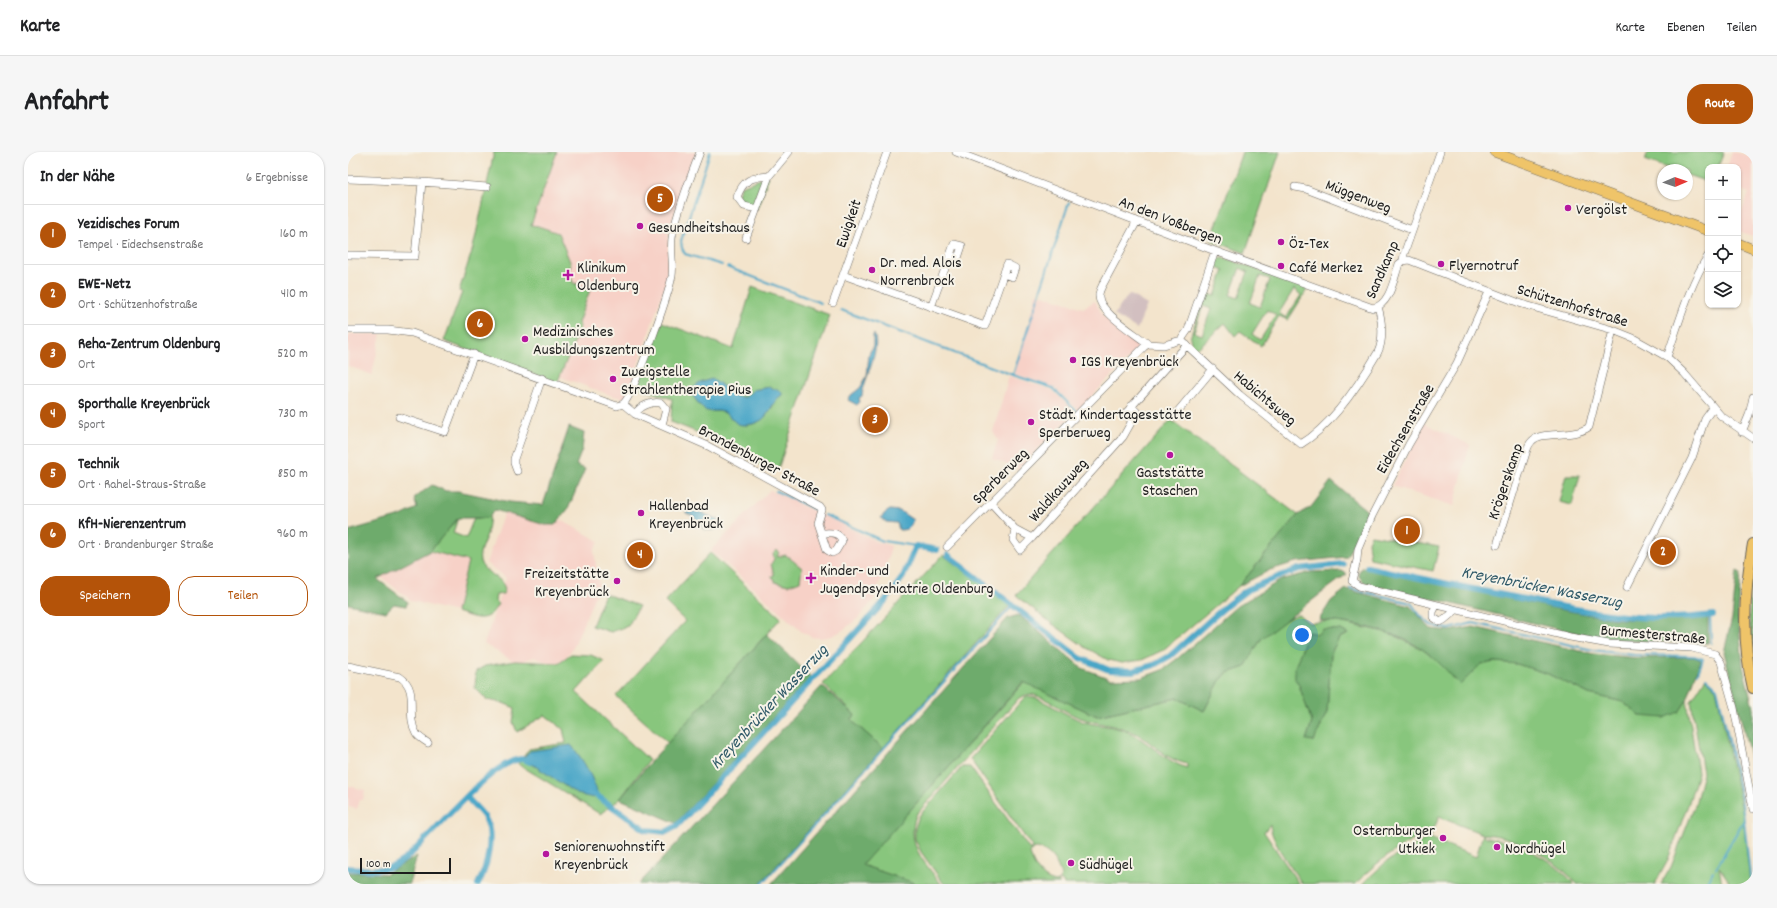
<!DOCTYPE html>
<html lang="de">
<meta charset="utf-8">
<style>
:root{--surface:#fff;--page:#f6f6f6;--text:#202124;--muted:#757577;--line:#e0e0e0;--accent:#b45309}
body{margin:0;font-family:Dekko,sans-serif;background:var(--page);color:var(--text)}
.controls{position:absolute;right:12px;top:12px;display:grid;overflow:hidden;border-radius:8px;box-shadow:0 1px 3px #0004}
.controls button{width:36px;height:36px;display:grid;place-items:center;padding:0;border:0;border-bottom:1px solid var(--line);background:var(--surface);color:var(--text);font:20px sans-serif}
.compass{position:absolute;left:1309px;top:12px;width:36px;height:36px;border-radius:50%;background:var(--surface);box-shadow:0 1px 3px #0004;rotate:88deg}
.scale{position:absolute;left:12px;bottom:10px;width:91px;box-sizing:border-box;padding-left:4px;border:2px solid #1c1c1c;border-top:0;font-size:11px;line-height:14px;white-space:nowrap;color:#1c1c1c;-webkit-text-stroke:3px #f7f3e8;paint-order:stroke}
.you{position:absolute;left:954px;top:483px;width:14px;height:14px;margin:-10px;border:3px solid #fff;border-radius:50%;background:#1a73e8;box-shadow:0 0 0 6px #1a73e833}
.badge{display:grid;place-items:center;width:26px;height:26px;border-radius:50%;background:var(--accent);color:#fff;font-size:13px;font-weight:700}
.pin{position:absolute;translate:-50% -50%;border:2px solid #fff;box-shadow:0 1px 4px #0006}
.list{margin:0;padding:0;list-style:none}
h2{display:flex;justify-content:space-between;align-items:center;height:52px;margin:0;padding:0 16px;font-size:17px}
h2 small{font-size:13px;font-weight:400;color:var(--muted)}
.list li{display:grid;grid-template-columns:26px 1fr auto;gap:12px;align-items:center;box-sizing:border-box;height:60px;padding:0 16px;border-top:1px solid var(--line)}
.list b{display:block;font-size:15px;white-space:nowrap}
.list p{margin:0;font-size:13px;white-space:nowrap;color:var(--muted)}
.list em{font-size:13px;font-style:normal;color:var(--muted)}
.actions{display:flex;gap:8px;padding:12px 16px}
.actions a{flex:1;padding:9px 0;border:1px solid var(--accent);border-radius:16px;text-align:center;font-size:14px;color:var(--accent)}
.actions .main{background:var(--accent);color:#fff}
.icon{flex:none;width:22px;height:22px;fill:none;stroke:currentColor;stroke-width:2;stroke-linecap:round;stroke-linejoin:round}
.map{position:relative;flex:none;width:1405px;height:732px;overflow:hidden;border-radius:16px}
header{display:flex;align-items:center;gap:24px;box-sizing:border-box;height:56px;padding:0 20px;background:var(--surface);border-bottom:1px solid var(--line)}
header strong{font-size:19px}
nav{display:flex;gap:22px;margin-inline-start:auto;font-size:14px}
.intro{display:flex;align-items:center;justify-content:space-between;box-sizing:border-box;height:96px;padding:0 24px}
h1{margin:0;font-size:28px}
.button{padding:10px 18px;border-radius:16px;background:var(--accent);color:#fff;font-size:14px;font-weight:700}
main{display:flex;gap:24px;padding:0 24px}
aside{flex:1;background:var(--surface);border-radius:16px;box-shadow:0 1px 3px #0004}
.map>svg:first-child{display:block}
</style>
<header>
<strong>Karte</strong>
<nav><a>Karte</a><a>Ebenen</a><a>Teilen</a></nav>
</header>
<div class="intro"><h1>Anfahrt</h1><a class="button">Route</a></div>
<main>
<aside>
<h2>In der Nähe<small>6 Ergebnisse</small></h2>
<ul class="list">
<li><span class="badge">1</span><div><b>Yezidisches Forum</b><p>Tempel · Eidechsenstraße</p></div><em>160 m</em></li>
<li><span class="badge">2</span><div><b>EWE-Netz</b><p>Ort · Schützenhofstraße</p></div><em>410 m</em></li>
<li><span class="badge">3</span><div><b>Reha-Zentrum Oldenburg</b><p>Ort</p></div><em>520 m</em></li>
<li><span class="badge">4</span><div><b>Sporthalle Kreyenbrück</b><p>Sport</p></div><em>730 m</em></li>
<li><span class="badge">5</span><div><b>Technik</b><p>Ort · Rahel-Straus-Straße</p></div><em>850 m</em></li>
<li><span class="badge">6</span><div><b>KfH-Nierenzentrum</b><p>Ort · Brandenburger Straße</p></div><em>960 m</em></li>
</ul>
<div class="actions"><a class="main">Speichern</a><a>Teilen</a></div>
</aside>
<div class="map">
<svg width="1405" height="732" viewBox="0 0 1405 732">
<rect width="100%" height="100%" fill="#f7f3e8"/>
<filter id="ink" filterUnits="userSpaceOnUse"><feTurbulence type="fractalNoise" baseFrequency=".025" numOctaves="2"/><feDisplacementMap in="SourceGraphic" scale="8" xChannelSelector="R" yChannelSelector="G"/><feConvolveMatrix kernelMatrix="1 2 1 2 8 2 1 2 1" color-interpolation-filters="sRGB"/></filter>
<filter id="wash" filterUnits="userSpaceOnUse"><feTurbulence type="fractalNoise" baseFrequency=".012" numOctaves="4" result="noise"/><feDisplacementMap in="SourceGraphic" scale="16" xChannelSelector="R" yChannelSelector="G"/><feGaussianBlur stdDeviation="0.9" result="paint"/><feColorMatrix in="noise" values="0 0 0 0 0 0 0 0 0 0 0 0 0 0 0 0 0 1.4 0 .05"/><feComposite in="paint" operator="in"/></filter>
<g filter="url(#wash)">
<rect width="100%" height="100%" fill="#f3e4cc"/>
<path fill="#f7d1c7" d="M146,0H348L321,77L319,128L279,244L276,246L265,244L98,183L115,140L149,27Z
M1384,0L1405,4V84L1390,79V69L1401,41L1390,37V15H1379Z
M688,141L735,156L747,149L754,163L765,173L794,193L730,258L706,235L667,222Z
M0,182H33L24,223L0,214Z
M661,224L704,238L727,260L670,317L644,306L650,288L645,280Z
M1076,271L1122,293L1106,354L1044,334Z
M422,338L530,390L543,394L541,403L525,449L509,467L495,478L484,484L473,486L464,485L454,480L363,398Z
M156,361L204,374L213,368L251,389L246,399L251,434L225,496L210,514L186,505L168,511L136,492L158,426L138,411Z
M82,399L121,409L108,460L64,449L33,425Z
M0,634L17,638L15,648H12L9,657L0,655Z"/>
<path fill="#d2bfc0" d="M781,142L799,153L789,177L766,163Z"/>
<path fill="#88c67d" stroke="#52714c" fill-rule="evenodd" d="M146,0H209L183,73L190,74L210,81L223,112L219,125L224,127L225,131L230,132L228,133L242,138L230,171L232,174L231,179L209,231L96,189L114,140L111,139L125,96Z
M894,0H932L897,101L863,88Z
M1300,0H1376L1370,15H1360V30L1339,23V18H1325L1297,8Z
M421,24L409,57L396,54L389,45L393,34Z
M874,105L960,136L940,168L931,164L913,194L892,179L887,184L877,171L850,196L843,191L842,186L869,107ZM868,115L876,118L867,144L859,141ZM892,116L900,120L890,146L882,143ZM912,124L922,127L912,155L902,151ZM946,137L953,143L938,166L931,161ZM855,154L863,157L854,183L846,180ZM919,158L928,163L912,188L904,182Z
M404,135L482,163L430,317L423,319L364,286L323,270L324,247L289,235L314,170L385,197ZM361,228C378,229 379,247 398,245L405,238L422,235L429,246C423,260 408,279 389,271C384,269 381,262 375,260C370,258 364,260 360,259C353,257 347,246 343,241L352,231Z
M823,268L950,363L891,434L815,498L794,508L774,511L760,508L737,495L703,471L668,443Z
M1218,323H1232L1224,353L1211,350Z
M142,363C141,369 141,376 139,382C136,391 130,400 132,409C135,422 154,423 157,437L155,442L148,443L147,449L150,452C138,474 127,465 108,460L120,409L82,399L110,366L105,381L118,386L126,366H139Z
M1023,383L1091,395L1085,419L1022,406L1020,390Z
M429,398L431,400L429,405L438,403L454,416L452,429L441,433L427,430V427L424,426V424L426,423L423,412L426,407L425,402Z
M362,401L433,466L320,591L268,544L337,469L317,450Z
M595,403L662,453L535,596L503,568L507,563L475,532Z
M1405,411V510L1401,464Z
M257,442L291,454L280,474L263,480L244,474Z
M950,462L961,471L986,469L1041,481L1074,497L1093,512L1112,533L1132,512L1148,510L1169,512L1200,522L1241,542L1275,550L1292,564L1331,560L1339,548L1350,621L1341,650L1319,710L1307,732H1229C1207,707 1170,684 1136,682L1135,684C1170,691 1202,704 1226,732H1014L1038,710L1081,685L1082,682C1061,686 1021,715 1008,732H954C944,716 923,690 922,672L916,680L951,732H716L712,727L710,730L712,732H596L573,700L567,687V676L571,664L614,615H622L682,698L684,695L622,607L675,547L680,544L686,545C702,552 717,562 733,569C748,574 764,573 778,579C801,589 816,609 839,616V612C816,607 808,593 789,582C770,572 749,573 730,565C715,559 701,547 686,543C680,541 676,544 671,546L568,663C558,694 576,709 593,732H569L513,713L676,530L749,564L829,546L856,559L871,530L879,521L897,515L913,487L931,472ZM993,478L1000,482L991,486L983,501L979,560L966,589L958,588L964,570L951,533ZM1091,665L1135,682L1128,705L1082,686ZM689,696C702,698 711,712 713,725L709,730C695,729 685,714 682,701L684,697Z
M223,502L243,503L256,509L228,540L301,608L272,647L252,662L170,612L181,597L218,591L215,577L197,563L169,580L165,570L167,556L155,551L139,548L127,536L128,519L137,514L167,509L210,511Z
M1357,527L1368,537L1395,663L1402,732H1378L1381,729L1371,715L1374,732H1313L1323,715L1347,653L1355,621L1343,549Z"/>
<path fill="#6eab6c" stroke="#456444" d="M221,275L236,281L234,298L228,313L237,317L220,357L207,373H197L147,358L139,366H110L82,399L29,427L60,450L58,454L46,452L38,460L0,452V379L53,364L69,356L66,346L84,333L98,339H110L162,350L195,353Z
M983,329L1023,362L998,405L948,410L922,418L891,434L950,363L963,355Z
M1014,415L1220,459L1267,467L1312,468L1360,466V491L1283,489L1249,485L1214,478L1017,431L1012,426L1010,421Z
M994,419L999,422L913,487L897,515L879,521L871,530L856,559L829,546L749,564L675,530L514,713L569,732H423L660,466L671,463L734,516L763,527L793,526L814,518L830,506L889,454L933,428L963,420Z
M1389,419L1393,421L1390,463L1395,514L1405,556V624L1401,599L1376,500L1384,466Z
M998,437L1062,454L1083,477L1102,479L1125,475L1246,502L1290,506L1346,505L1353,508L1339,548L1331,560L1316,566L1292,564L1275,550L1241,542L1200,522L1169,512L1148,510L1133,512L1112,533C1100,520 1089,507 1074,497C1045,478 1005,471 971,468L983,449Z
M975,477L993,478L1000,482L991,486L983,501L979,560L966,589L958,588L964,570L951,533L947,527V515L960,480L970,482Z
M419,482L463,525L328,671L272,647L303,609Z
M474,534L507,563L503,568L535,596L412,732H291Z
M69,704L61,732H0V720L38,722Z"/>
<path fill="#49a6c7" stroke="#326172" d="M526,182C533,198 516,227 514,244L511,246L512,250L509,253L500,248L503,243L512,236L519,224L521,202L525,194V183Z
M364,227C378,233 381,247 398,245L405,238L422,235L434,240V243C425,248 423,260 415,267C409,272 393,276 387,270C383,266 380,262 375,260C370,258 364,260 359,259C353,257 347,246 343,241C347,231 354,230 364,227Z
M542,358L552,359L565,368C562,376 560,378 551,378L549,371L538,370L533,366L537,361Z
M338,359L352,360L373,369L374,373L366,378H357L345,364L338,361Z
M223,593C235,607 245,625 250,643L245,646L229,642L175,606L182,599Z"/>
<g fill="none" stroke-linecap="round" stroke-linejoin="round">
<path stroke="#49a6c7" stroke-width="2" d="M362,0L333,89L334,96L337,102L374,113
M721,50L665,223L705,236L729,260
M379,115L473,151
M493,158L665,223
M428,339L468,358
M477,363L535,389L568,394
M1002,436L1063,451L1072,463L1083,473L1101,477L1125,471L1245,498L1286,503L1346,504L1355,507L1350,521
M1362,464L1363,491
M1358,526L1369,536L1384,602L1394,650L1403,732
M1368,716L1396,668
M414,732L665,453
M1358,732L1365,719"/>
<path stroke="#49a6c7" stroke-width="6" d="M600,403L732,506L761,518L785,519L806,513L822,504L878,454L899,438L922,428L951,417L995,412
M1019,415C1071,426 1123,437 1176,447C1238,460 1301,472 1365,463
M242,639L298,678L318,680L329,674L537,449L555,425L568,394L589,398
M119,645C124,652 133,659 137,666C147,682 139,717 130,732
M0,716C13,717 27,719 40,716C54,713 69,696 78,686C97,668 148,607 174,607C176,607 180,609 182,610"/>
</g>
</g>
<g filter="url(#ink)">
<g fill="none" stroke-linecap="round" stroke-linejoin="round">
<defs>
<path id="minor" d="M608,0L867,99L1025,156C1042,153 1046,126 1051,112L1055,109L1056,102L1092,0
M0,27L74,30L139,35
M947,35L958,37L1064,78
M409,57L396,54L389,45C395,28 403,25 421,24
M789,69L754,134C753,136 751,140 751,143C749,159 788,182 800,192
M398,86L421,24L441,0
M0,103L67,104L74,30
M1055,109L1061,108L1174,152L1265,178L1285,186L1319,205L1336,221L1373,264L1405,286
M495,123L637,174L659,112L667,116L664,125L655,122
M1141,140L1109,211L1061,292L1024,364L1010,397L1009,408L1004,429L1011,434L1222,485L1261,492L1344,496L1367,502L1373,510L1386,556L1405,657
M485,151L539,0
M583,155L606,92L614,94L610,106L602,103
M0,178H40L64,181L269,254L275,252
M833,188L892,243L953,292C983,274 1012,231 1030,200C1036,188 1034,167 1030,155
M1319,205C1330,174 1342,131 1360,104
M275,252L287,262L360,294L472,355L474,358L470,371L479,398L484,401L488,399L494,389C491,379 482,381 474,381
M275,252C285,245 321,141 324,124C326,110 321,95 325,81C331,54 342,27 352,0
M783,254L791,262L784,269L777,262C797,239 818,216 839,193
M287,262C292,254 304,249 313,251L318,257L314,273
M51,265L97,280L126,202
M825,265L865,217
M1394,280L1401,263L1405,245
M169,319L166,311V307L194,226
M643,351L667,377L684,386L672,398L665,388L667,377
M684,386L775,285L784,269
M1149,393L1178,301C1179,297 1181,292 1184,289C1194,278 1224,287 1241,275L1265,178
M599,395L796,195L800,192L816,193L833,188L840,178L867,99
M1279,435L1344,306L1357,267L1365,256
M1088,454L1085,460V465L1092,470L1096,468L1108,458
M0,514L52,525C72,538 57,562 68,581C70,585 76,588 80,591"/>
<path id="major" d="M1146,0L1360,79
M1390,91L1405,97"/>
<path id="highway" d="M1405,392C1396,439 1393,488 1405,536"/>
</defs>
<use href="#minor" stroke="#67625a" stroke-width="8"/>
<use href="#major" stroke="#67625a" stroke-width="10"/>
<use href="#highway" stroke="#67625a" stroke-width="12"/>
<use href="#minor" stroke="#fff" stroke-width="7"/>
<use href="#major" stroke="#efc469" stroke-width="9"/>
<use href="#highway" stroke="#efc469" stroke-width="10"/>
</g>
</g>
<g fill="#b5179e" stroke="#f7f3e8" stroke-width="1.5">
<circle cx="1220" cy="56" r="4"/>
<circle cx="292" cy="74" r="4"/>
<circle cx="933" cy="90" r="4"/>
<circle cx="1093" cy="112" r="4"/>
<circle cx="933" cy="114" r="4"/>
<circle cx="524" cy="118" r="4"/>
<path d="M218 117h4v4h4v4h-4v4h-4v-4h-4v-4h4z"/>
<circle cx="177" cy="187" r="4"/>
<circle cx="725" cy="208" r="4"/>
<circle cx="265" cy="227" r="4"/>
<circle cx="683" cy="270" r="4"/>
<circle cx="822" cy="303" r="4"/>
<circle cx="293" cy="361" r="4"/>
<path d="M461 420h4v4h4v4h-4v4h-4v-4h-4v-4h4z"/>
<circle cx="269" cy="429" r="4"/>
<circle cx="1095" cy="686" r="4"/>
<circle cx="1149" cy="695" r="4"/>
<circle cx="198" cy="702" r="4"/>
<circle cx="723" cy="711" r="4"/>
</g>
<g text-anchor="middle" stroke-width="4" stroke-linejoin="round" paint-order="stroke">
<g font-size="16" fill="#1c1c1c" stroke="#f7f3e8">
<text transform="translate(1011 43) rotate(21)" y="6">Müggenweg</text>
<text transform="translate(823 67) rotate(21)" y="6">An den Voßbergen</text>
<text transform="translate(499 71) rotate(-71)" y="6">Ewigkeit</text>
<text transform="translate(1033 117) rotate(-66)" y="6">Sandkamp</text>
<text transform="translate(1225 152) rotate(17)" y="6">Schützenhofstraße</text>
<text transform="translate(918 245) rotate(40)" y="6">Habichtsweg</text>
<text transform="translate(1056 276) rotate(-60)" y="6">Eidechsenstraße</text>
<text transform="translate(412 307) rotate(28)" y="6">Brandenburger Straße</text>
<text transform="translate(651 323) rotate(-45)" y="6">Sperberweg</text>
<text transform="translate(1156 329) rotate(-71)" y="6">Krögerskamp</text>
<text transform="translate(709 337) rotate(-48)" y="6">Waldkauzweg</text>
<text transform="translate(1305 481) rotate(5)" y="6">Burmesterstraße</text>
</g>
<g font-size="16" fill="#1c1c1c" stroke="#f7f3e8" text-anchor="start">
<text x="1228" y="62">Vergölst</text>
<text x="300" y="80">Gesundheitshaus</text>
<text x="941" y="96">Öz-Tex</text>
<text x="532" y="115">Dr. med. Alois<tspan x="532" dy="18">Norrenbrock</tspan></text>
<text x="1101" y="118">Flyernotruf</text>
<text x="229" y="120">Klinikum<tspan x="229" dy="18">Oldenburg</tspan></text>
<text x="941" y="120">Café Merkez</text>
<text x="185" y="184">Medizinisches<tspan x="185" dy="18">Ausbildungszentrum</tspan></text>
<text x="733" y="214">IGS Kreyenbrück</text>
<text x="273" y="224">Zweigstelle<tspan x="273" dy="18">Strahlentherapie Pius</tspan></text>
<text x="691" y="267">Städt. Kindertagesstätte<tspan x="691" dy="18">Sperberweg</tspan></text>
<text x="822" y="325" text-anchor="middle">Gaststätte<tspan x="822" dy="18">Staschen</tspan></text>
<text x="301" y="358">Hallenbad<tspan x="301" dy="18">Kreyenbrück</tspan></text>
<text x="472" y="423">Kinder- und<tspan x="472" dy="18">Jugendpsychiatrie Oldenburg</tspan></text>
<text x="261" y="426" text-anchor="end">Freizeitstätte<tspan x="261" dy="18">Kreyenbrück</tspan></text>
<text x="1087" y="683" text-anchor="end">Osternburger<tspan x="1087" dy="18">Utkiek</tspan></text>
<text x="206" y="699">Seniorenwohnstift<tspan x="206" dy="18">Kreyenbrück</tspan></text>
<text x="1157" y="701">Nordhügel</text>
<text x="731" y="717">Südhügel</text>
</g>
<g font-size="17" font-style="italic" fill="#305a69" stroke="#f7f3e8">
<text transform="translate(1194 434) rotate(11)" y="6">Kreyenbrücker Wasserzug</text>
<text transform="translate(420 554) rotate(-47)" y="6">Kreyenbrücker Wasserzug</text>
</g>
</g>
</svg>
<div class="controls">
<button>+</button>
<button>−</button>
<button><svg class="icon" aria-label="locate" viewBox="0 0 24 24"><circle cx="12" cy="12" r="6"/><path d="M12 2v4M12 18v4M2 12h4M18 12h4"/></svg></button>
<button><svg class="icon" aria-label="layers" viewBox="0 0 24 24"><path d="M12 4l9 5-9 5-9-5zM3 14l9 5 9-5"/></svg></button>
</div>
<svg class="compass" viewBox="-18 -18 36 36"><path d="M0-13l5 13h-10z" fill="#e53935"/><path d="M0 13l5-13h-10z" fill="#757577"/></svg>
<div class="scale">100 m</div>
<div class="you"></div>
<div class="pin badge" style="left:1059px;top:379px">1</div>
<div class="pin badge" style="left:1315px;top:400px">2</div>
<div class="pin badge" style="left:527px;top:268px">3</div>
<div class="pin badge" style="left:292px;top:403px">4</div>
<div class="pin badge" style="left:312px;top:47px">5</div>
<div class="pin badge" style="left:132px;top:172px">6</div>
</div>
</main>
